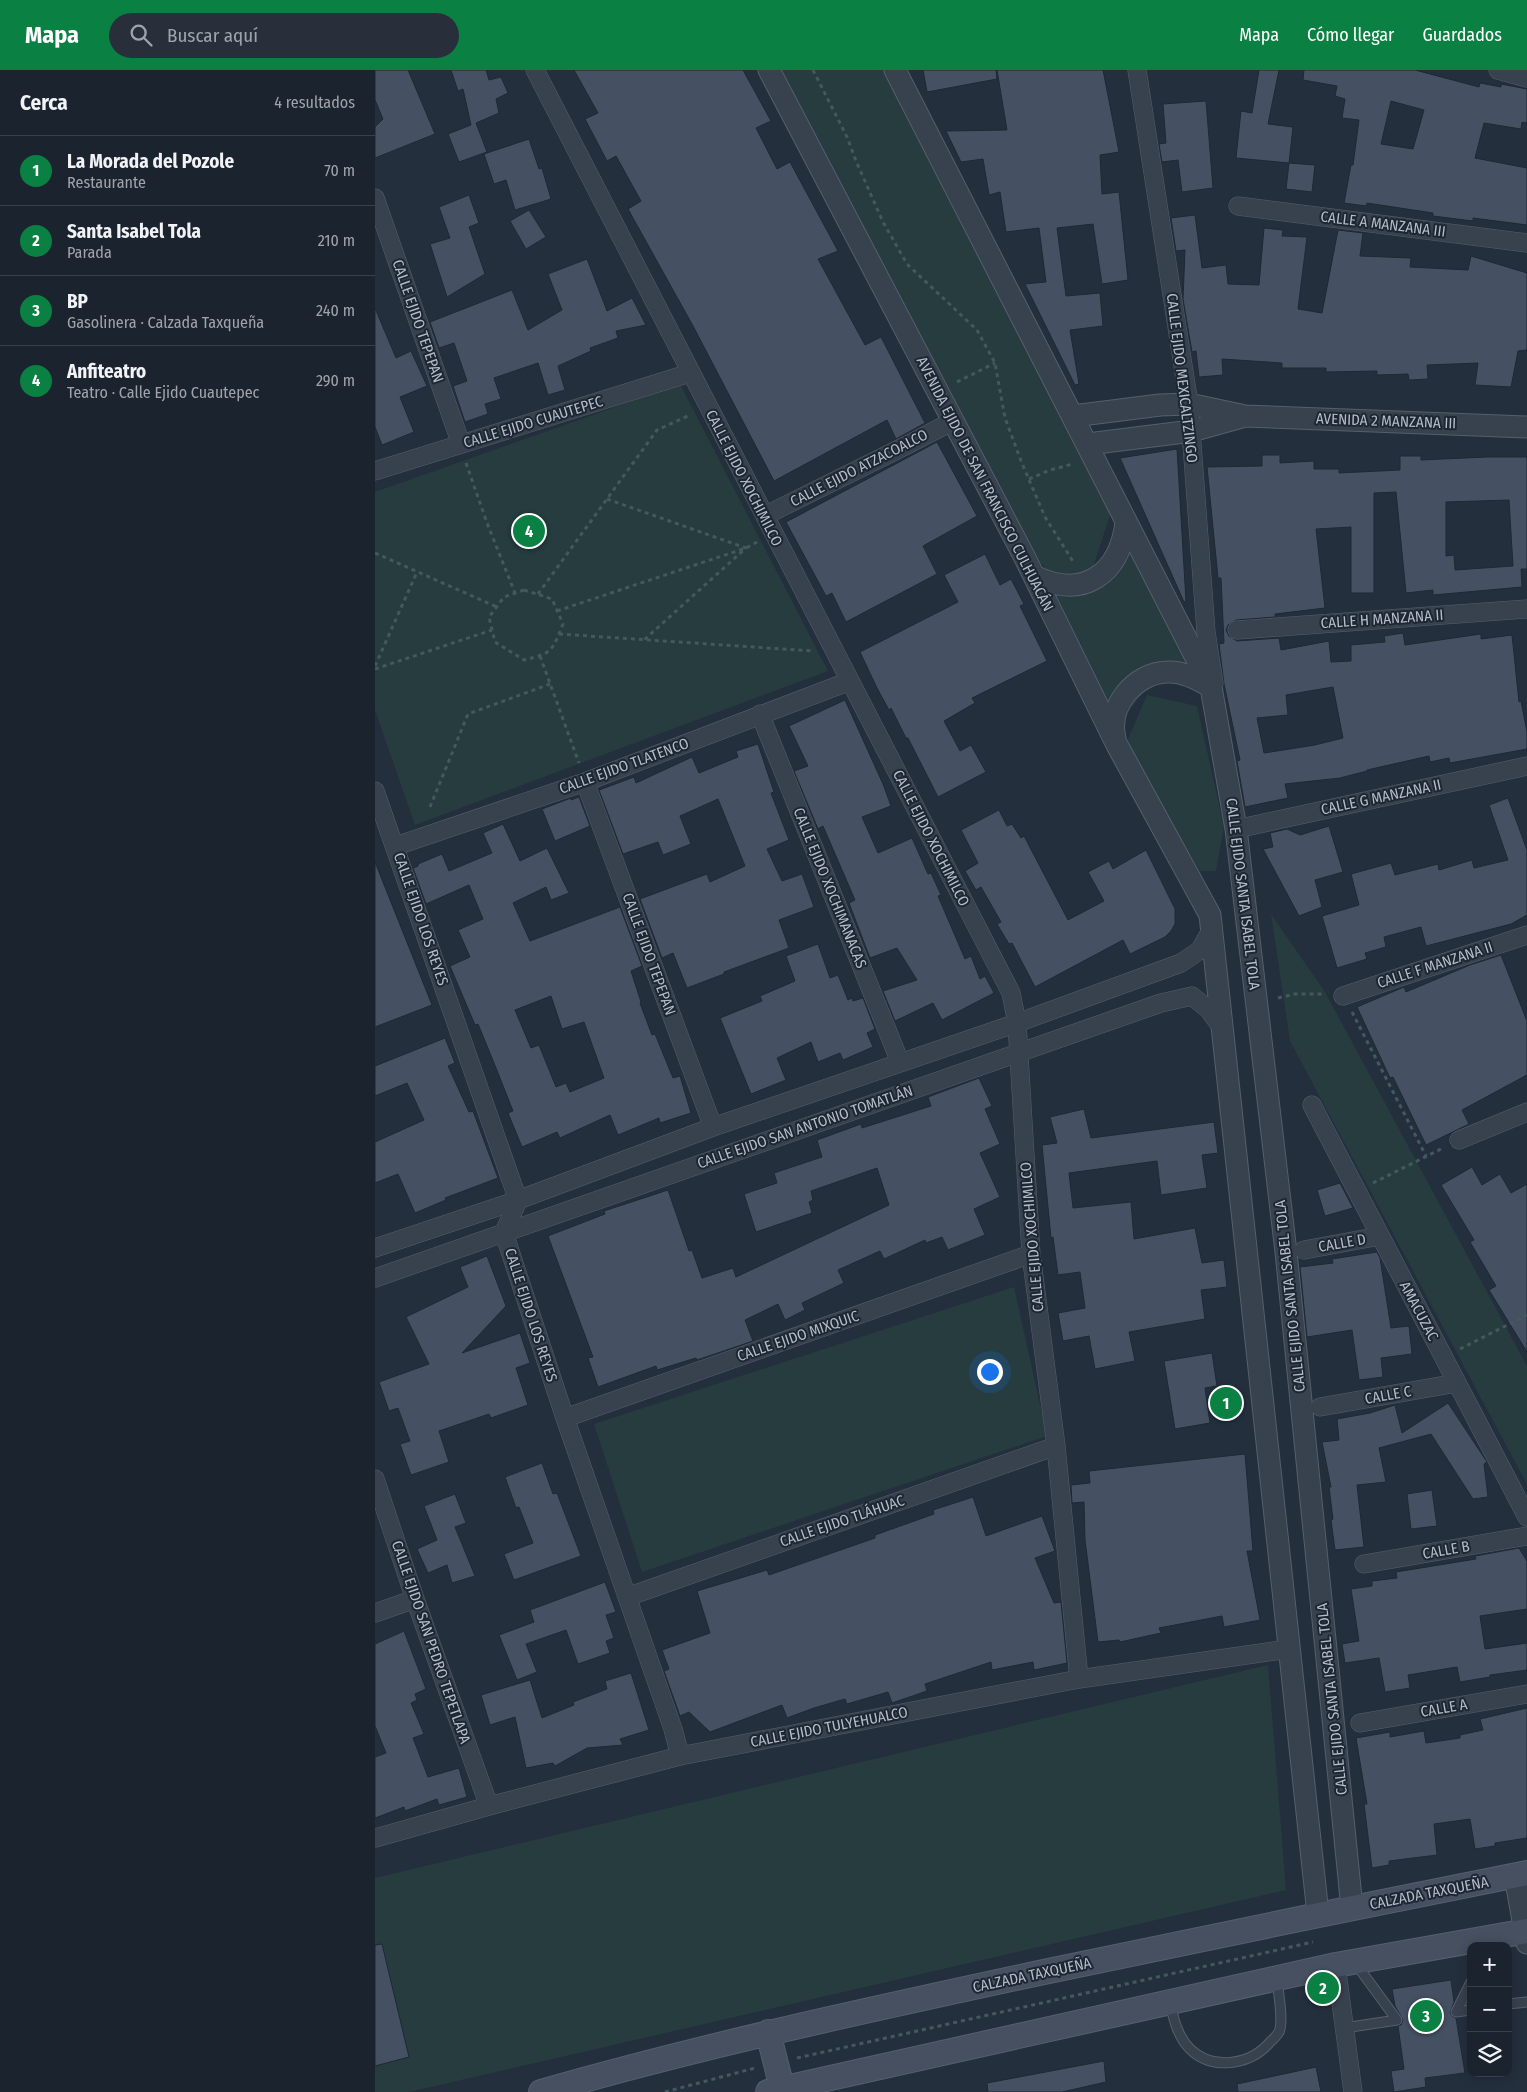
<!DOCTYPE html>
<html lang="es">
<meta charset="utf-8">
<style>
:root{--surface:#1b232e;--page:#282f3a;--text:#f1f3f6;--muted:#a0a4aa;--line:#39404a;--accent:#0b8043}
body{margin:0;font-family:"Fira Sans Condensed",sans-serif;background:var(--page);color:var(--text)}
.controls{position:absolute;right:15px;bottom:15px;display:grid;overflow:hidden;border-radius:10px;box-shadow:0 2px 12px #0003}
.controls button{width:45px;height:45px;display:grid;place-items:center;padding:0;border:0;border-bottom:1px solid var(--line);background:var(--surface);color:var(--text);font:25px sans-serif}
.you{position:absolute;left:614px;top:1301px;width:18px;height:18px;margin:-12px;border:4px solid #fff;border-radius:50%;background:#1a73e8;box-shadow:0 0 0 8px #1a73e833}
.badge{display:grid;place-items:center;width:32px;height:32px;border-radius:50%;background:var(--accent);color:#fff;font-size:16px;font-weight:700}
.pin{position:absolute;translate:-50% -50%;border:2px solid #fff;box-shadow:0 1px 5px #0006}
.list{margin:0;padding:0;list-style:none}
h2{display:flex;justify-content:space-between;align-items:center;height:65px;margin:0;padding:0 20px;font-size:21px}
h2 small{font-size:16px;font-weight:400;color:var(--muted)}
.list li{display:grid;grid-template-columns:32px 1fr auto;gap:15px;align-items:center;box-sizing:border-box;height:70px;padding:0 20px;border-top:1px solid var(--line)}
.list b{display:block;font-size:19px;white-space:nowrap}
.list p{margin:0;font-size:16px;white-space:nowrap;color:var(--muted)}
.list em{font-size:16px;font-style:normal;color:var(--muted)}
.icon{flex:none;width:28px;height:28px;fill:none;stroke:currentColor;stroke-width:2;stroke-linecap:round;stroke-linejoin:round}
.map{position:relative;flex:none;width:1152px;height:2022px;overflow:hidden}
header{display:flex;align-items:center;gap:30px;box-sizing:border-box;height:70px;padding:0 25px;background:var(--accent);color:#fff}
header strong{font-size:24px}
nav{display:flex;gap:28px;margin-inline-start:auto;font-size:18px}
.search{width:350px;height:45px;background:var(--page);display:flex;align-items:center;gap:12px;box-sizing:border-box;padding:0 18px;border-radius:28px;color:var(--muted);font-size:19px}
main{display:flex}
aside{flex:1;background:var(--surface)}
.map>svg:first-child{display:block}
</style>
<header>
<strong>Mapa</strong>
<div class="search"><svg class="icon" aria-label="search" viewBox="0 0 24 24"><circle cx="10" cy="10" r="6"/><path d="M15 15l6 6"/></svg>Buscar aquí</div>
<nav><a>Mapa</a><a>Cómo llegar</a><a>Guardados</a></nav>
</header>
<main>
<aside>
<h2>Cerca<small>4 resultados</small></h2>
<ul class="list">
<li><span class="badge">1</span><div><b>La Morada del Pozole</b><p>Restaurante</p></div><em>70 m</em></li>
<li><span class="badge">2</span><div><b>Santa Isabel Tola</b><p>Parada</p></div><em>210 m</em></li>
<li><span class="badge">3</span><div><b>BP</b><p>Gasolinera · Calzada Taxqueña</p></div><em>240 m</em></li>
<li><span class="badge">4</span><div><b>Anfiteatro</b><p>Teatro · Calle Ejido Cuautepec</p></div><em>290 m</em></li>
</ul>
</aside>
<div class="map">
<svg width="1152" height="2022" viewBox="0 0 1152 2022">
<rect width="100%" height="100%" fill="#242f3e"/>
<path fill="#263c3f" d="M404,0H519L740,430L718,497L699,504L727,510L744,449L825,619L779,609L741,657L664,496L670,497L654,483Z
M305,314L453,601L40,755L0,640V422Z
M772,625L822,636L849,757L841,801H825L751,674Z
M896,844L950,922L1152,1296V1414L915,971Z
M639,1217L672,1366L267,1502L219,1354Z
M893,1595L911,1820L34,2022H0V1808Z"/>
<path fill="#455162" stroke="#1f2835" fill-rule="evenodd" d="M0,0H33L60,64L0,88V57L8,49L0,30Z
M76,0H111L114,10L126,7L133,23L121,29L124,43L101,53L112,82L84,92L73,64L96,55L88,19L83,21Z
M199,0H368L396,51L381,58L402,99L415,92L463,181L443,189L490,275L506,267L550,353L521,369L512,350L399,411L318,256L253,139L266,131L241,86L232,91L210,49L223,43Z
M548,0H621L622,9L552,22Z
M622,0H728L744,82L725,85L727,124L744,122L753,210L727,214L718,154L682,158L691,226L725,223L728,256L695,260L704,314L700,315L650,214L671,212L664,158L631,162L625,122L614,125L608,89L586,92L571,61L632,60Z
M884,0H904L893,54L918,57L914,93L940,95L937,122L911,119L914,93L861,88L866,41L877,43Z
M929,0H1040L1104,17L1105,13L1126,17V14L1152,19V53L1147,52L1146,59L1109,53L1100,88L1152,98V155L1098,148V151L1058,146V143L992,133L991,136L969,133L976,95H978L984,50L967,48L970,29L960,26L962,16L928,10ZM1016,31L1049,40L1038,79L1006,74Z
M831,31L838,118L807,122L803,90L787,92L784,74L791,73L788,34Z
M154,69L164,99L167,98L176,129L140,140L131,110L119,114L109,84Z
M94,125L104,153L94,157L110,204L72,227L55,174L75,168L64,137Z
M154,140L171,167L151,179L135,151Z
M820,145L827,198L851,195L853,214L884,215L889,158L908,160L907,166L932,167L923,239L947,243L963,160L988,163L985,186L1036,188L1035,197L1093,200L1096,186L1152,203V280L1143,281L1136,317L1100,315L1103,293L1052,295L1053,309L1034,310L1033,304L1002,305V301L951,302V298H907V293L847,289L848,305L824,307L821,281L817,282L808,229L810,180L801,181L796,148Z
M212,189L232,241L257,228L271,255L241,261L243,268L215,278L216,281L183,296L190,320L173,325L163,293L119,308L126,329L110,334L113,344L90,352L78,316L92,311L79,273L64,278L55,252L137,220L153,260L187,240L173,204Z
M0,238L21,288L36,281L52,316L25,327L39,362L7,375L0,357Z
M562,372L602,446L548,476L562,504L471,552L457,523L451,526L411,452Z
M802,379L811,531L809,532L745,388Z
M887,385H905V393L939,391V399H964V403L1025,400V386H1046V390L1112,387H1152V499H1146L1147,517L1058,525V520L1031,523L1021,422L999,423V523H976V457L941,459L950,538L900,544V547L861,550L853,555L851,560L854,566L862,571L904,568L906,580L954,571L956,592L976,591V575L1010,572L1009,566L1028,563L1030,575L1106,564V569L1137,565L1144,632L1146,631L1152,662V679L1075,693L1074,688L1055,692L1054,686L992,700V701L965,708L910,714L913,728L870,737L862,691L865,690L849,614L844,574L849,573L846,508H843L832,397L887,396ZM1134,430L1138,496L1080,500L1079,485L1071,486V432ZM958,617L968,668L940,675L889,683L882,648L913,645L911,625Z
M610,484L625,515L636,509L649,534L645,536L672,591L597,628L600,633L569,651L585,681L596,675L611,702L563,727L533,668H531L516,638L514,640L502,618L485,582L583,532L569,505Z
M470,630L508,714L516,736L487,747L503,783L537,768L553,804L556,803L566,825L563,826L590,889L596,886L605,909L610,906L619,923L567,950L558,933L520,951L508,921L542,910L522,878L495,888L474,833L480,830L448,756L443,759L419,701L433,696L414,656Z
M383,674L399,722L396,723L414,770L392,779L407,811L427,804L439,837L404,850L414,878L349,902V904L312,918L298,883L287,888L265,829L332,804L335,812L370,796L343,729L305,746L316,774L288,785L283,772L248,784L224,720L259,707L261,713L317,687L324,703L363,687L361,681Z
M204,727L215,756L180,771L167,739L196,728V730Z
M1133,728L1152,780V845L1136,854L1051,876L1046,857L1009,867L1011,877L990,883L992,889L962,898L947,846L984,835L976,804L1016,793L1020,805L1063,794L1064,800L1097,790L1099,798L1133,790L1114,735Z
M624,740L632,756L637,754L646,768L649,766L693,850L729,831L713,802L734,791L738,799L771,780L800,839V854L796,861L790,867L755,884L748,870L660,917L637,873L634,874L622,854L626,852L606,817L601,820L590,801L603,793L586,760Z
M128,754L145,791L172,778L194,823L176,830L171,817L138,833L155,871L245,837L267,896L256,901L266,932L265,933L277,965L280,964L298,1008L305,1006L316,1043L285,1053L284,1048L243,1065L235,1045L185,1068L182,1062L147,1077L133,1043L138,1041L119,993L103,954L100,955L75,896L95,887L83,860L108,849L94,815L51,834L38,798L43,796V794L67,784L74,801L117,783L108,763ZM176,926L187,959L209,952L229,1008L195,1022L191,1013L181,1017L164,975L156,978L140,940Z
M954,756L968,802L940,810L947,837L924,846L888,779L898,777L895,763L912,759L925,765Z
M0,792L57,935L0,957Z
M443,874L455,908L463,905L473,930L477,928L478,931L488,928L500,959L492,963L498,977L468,990L465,983L443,992L436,972L402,988L411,1010L376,1024L345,948L387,931L385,926L420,911L411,886Z
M1126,885L1152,951V1005L1087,1040L1094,1054L1051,1075L1018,1007L1015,1008L982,937L1029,917L1031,922L1095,895Z
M70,968L80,993L73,996L94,1042L98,1041L123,1108L70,1128L71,1130L40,1143L23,1104L0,1113V1072L49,1050L32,1013L0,1026V996Z
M604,1008L617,1036L610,1039L625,1074L605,1083L625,1127L599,1139L610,1165L573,1180L567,1167L551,1173L550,1170L509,1189L505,1181L463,1200L469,1213L427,1233L430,1240L410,1250L403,1234L370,1250L378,1271L322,1290L321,1288L282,1300L281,1296L223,1317L213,1288L218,1287L173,1166L230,1144L229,1141L293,1120L314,1181L317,1180L327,1208L358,1198L361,1207L514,1135L502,1098L436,1121L438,1130L434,1132L437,1143L381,1162L369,1124L402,1113L399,1103L447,1087L442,1070L486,1054L487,1058L556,1036L553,1027Z
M709,1039L716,1068L839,1052L843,1083L827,1085L832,1118L786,1125L782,1091L694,1103L698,1138L756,1132L759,1169L820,1158L827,1193L849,1190L852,1217L826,1220L830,1249L754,1262L760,1291L720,1299L714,1266L688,1271L683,1243L710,1238L705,1202L683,1205L678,1167L676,1168L667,1075L682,1073L675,1047Z
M1097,1097L1107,1115L1125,1104L1136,1123L1152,1114V1282L1114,1220L1121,1216L1095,1172L1099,1170L1066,1115Z
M965,1113L978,1138L950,1146L942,1120Z
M1002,1182L1005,1188L1016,1258L1034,1256L1037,1284L1006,1288L1008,1307L984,1310L977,1260L932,1267L925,1197L958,1193L957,1189Z
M112,1186L131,1236L87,1283L145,1263L155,1293L141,1298L153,1335L116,1348L114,1344L64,1361L74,1392L36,1405L25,1374L35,1371L23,1338L14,1341L4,1312L54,1294L31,1247L93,1217L85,1197Z
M837,1283L842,1316L830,1318L835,1353L800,1359L789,1291Z
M1073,1333L1112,1392L1109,1394L1113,1427L1098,1429L1056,1364L1004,1378L1011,1412L982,1415L989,1477L960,1480L956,1450L958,1449L954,1417H956L947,1372L964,1370L962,1349L995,1343L1020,1335L1027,1363Z
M870,1384L878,1481H872L885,1550L849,1557L847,1546L784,1558L786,1563L745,1572L744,1570L723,1572L710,1470L709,1432L697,1433L696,1415L715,1413L714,1401Z
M167,1393L178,1424L182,1423L206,1486L139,1510L129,1484L158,1473L144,1437L141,1438L130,1407Z
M1057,1420L1062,1456L1036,1459L1032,1424Z
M80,1424L91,1453L80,1457L100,1506L77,1513L72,1495L53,1503L42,1479L62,1470L49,1436Z
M598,1427L611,1466L667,1446L680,1481L660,1488L679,1533L686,1532L692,1593L659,1600L658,1592L617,1600L616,1592L550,1614L552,1621L517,1633L513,1622L472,1634L470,1629L439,1638L412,1648L407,1635L335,1662L314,1642L305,1646L289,1601L294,1599L287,1580L335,1563L322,1521L392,1500L394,1505L500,1468V1465L559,1444L558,1440Z
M1144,1478L1152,1491V1539L1105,1546L1110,1579L1152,1573V1600L1115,1605V1607L1085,1612L1082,1597L1033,1605L1035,1618L1010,1622L1004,1588L970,1593L967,1574L984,1571L976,1519L997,1516V1511L1022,1508L1021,1502L1101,1489L1100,1486Z
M230,1512L241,1542L231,1545L239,1568L231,1571L235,1583L203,1594L191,1560L151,1574L162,1602L142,1610L124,1565L159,1552L155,1540Z
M29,1561L51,1619L40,1624L42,1630L36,1633L49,1664L38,1668L53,1707L84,1698L92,1727L64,1735L62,1729L30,1741L29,1737L0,1748V1687L11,1683L0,1656V1574Z
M256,1603L274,1660L245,1669L248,1675L212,1678L180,1696L178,1693L151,1698L140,1647L115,1655L106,1625L155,1610L167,1648L199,1635L198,1632L232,1619L230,1611Z
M1152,1638V1768L1120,1773V1776L1100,1779L1095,1749L1059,1754L1062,1785L1014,1791V1795L997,1798L989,1734H992L981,1668L1015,1662V1667L1049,1661L1051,1673L1085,1668V1665L1108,1660L1105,1649Z
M7,1874L34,1987L0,1996V1875Z
M1076,1910L1079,1932L1075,1943L1078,1947L1081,1948L1090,2003L1050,2008L1051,2017L1019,2022L1016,2001L1029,1999L1023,1956L1026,1955L1028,1950L1020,1936L1017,1919Z
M729,1991L731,2012L687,2022H613L612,2013Z
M941,1997L946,2022H863L862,2014Z"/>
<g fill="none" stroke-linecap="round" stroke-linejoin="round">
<defs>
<path id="service" d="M795,1934C799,1950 803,1967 815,1979C839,2002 877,1994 896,1971C899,1969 902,1965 904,1962C909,1951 903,1922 902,1909
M1133,1934L1152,1932
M1081,1942L1096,1912
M1081,1942L1096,1940
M969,1958L1022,1950L981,1894"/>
<path id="minor" d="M160,0L636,923L642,953L656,1184L681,1376L704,1609
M762,0L814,334L831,562L839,613L837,616
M1123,0L1152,8
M0,128L86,374
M863,136L1152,173
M0,401L315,303
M391,445L534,374L578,351
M862,560L1152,539
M385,644L525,992
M210,712L338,1057
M0,721L143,1130L129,1163L190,1348L298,1659L305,1686
M861,759L1152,696
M21,776L210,712L475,611
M968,926L1152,865
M937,1035L1152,1447
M1084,1070L1152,1042
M0,1178L143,1130L338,1057L642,953L806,893L825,880L838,857
M929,1180L1005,1166
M0,1208L786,933L817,926L834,940L849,961
M945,1337L1082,1313
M190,1348L656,1184
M0,1409L40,1529L114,1736
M989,1494L1152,1466
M252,1527L681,1376
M0,1543L40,1529
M985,1653L1152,1624
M0,1768L114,1736L305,1686L704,1609L914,1579
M961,1895L978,2022"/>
<path id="tertiary" d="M394,0L650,488L742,675L835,845L943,1844
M520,0L836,617L861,759L911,1182L977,1838
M698,346L785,335L814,334L870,346L1152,357
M713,374L817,361L867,347
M659,506C709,530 744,504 751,453
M740,668C732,636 760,603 792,602C808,601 823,609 836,617
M1140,1806L1152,1873"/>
<path id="secondary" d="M393,1962L407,2018
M166,2022C330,1975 497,1939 664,1903C827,1869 989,1835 1152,1803
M393,2022L961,1895L1152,1861"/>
</defs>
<use href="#service" stroke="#565f6c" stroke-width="11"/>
<use href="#minor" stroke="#565f6c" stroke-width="19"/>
<use href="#tertiary" stroke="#565f6c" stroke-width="23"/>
<use href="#secondary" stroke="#565f6c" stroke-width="26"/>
<path stroke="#44595c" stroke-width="3" stroke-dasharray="4 4" stroke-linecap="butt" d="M438,0L472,67L481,91L508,152L532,194L602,260L620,293L630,348L646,391L670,447L699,493
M582,312L620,293
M91,393L112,453L140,523
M654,409L675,400L698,394
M232,429L371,478L269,570
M0,483L122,537
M149,520L177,529L188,554C177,581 178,583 149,590L120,572L114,547L129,527Z
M163,524L282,360L315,345
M182,541L371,478L382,472
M184,564L438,581
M165,586L204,693
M0,596L42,502
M0,599L117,560
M55,737L93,644L175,614
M903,928L920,924H949
M977,942L1051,1086
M998,1113L1068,1078
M1085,1279L1152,1245
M422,1988L938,1872
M290,2022L380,1998"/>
<use href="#service" stroke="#38414e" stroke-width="9"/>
<use href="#minor" stroke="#38414e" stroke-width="18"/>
<use href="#tertiary" stroke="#38414e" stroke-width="21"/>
<use href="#secondary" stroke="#465061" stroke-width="24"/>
</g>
<g text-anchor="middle" stroke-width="4" stroke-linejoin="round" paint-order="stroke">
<g font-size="15" fill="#b4bcc9" stroke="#1d2633">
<text transform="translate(1008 154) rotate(7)" y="5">CALLE A MANZANA III</text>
<text transform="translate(43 251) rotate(71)" y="5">CALLE EJIDO TEPEPAN</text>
<text transform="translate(807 308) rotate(83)" y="5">CALLE EJIDO MEXICALTZINGO</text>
<text transform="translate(1011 351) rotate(2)" y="5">AVENIDA 2 MANZANA III</text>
<text transform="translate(158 352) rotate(-17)" y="5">CALLE EJIDO CUAUTEPEC</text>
<text transform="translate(484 398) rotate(-27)" y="5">CALLE EJIDO ATZACOALCO</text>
<text transform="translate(369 408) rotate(63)" y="5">CALLE EJIDO XOCHIMILCO</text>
<text transform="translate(610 414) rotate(63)" y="5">AVENIDA EJIDO DE SAN FRANCISCO CULHUACÁN</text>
<text transform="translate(1007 549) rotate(-4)" y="5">CALLE H MANZANA II</text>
<text transform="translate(249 696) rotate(-20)" y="5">CALLE EJIDO TLATENCO</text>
<text transform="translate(1006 727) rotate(-12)" y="5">CALLE G MANZANA II</text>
<text transform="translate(556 768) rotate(63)" y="5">CALLE EJIDO XOCHIMILCO</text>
<text transform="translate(455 818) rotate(68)" y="5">CALLE EJIDO XOCHIMANACAS</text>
<text transform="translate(868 824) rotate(83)" y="5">CALLE EJIDO SANTA ISABEL TOLA</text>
<text transform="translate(46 849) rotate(71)" y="5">CALLE EJIDO LOS REYES</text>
<text transform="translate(274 884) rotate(70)" y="5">CALLE EJIDO TEPEPAN</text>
<text transform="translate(1060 895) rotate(-18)" y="5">CALLE F MANZANA II</text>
<text transform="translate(430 1057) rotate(-19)" y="5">CALLE EJIDO SAN ANTONIO TOMATLÁN</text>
<text transform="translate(657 1167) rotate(-95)" y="5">CALLE EJIDO XOCHIMILCO</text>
<text transform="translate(967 1173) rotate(-10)" y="5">CALLE D</text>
<text transform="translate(915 1226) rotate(-96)" y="5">CALLE EJIDO SANTA ISABEL TOLA</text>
<text transform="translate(1044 1241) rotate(62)" y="5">AMACUZAC</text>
<text transform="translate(156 1245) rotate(72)" y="5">CALLE EJIDO LOS REYES</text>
<text transform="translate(423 1266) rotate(-19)" y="5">CALLE EJIDO MIXQUIC</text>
<text transform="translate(1013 1325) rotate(-10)" y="5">CALLE C</text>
<text transform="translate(467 1451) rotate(-19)" y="5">CALLE EJIDO TLÁHUAC</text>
<text transform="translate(1071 1480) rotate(-10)" y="5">CALLE B</text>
<text transform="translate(56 1572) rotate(71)" y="5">CALLE EJIDO SAN PEDRO TEPETLAPA</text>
<text transform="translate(957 1629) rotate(-96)" y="5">CALLE EJIDO SANTA ISABEL TOLA</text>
<text transform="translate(1069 1638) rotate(-10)" y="5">CALLE A</text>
<text transform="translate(454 1657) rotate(-11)" y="5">CALLE EJIDO TULYEHUALCO</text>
<text transform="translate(1054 1823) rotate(-11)" y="5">CALZADA TAXQUEÑA</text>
<text transform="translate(657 1905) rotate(-12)" y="5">CALZADA TAXQUEÑA</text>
</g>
</g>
</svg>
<div class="controls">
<button>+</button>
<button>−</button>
<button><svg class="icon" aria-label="layers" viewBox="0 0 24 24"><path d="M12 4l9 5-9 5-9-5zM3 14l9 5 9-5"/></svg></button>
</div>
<div class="you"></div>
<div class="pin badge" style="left:851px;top:1333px">1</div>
<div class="pin badge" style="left:948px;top:1918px">2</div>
<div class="pin badge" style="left:1051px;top:1946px">3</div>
<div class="pin badge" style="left:154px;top:461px">4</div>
</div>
</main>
